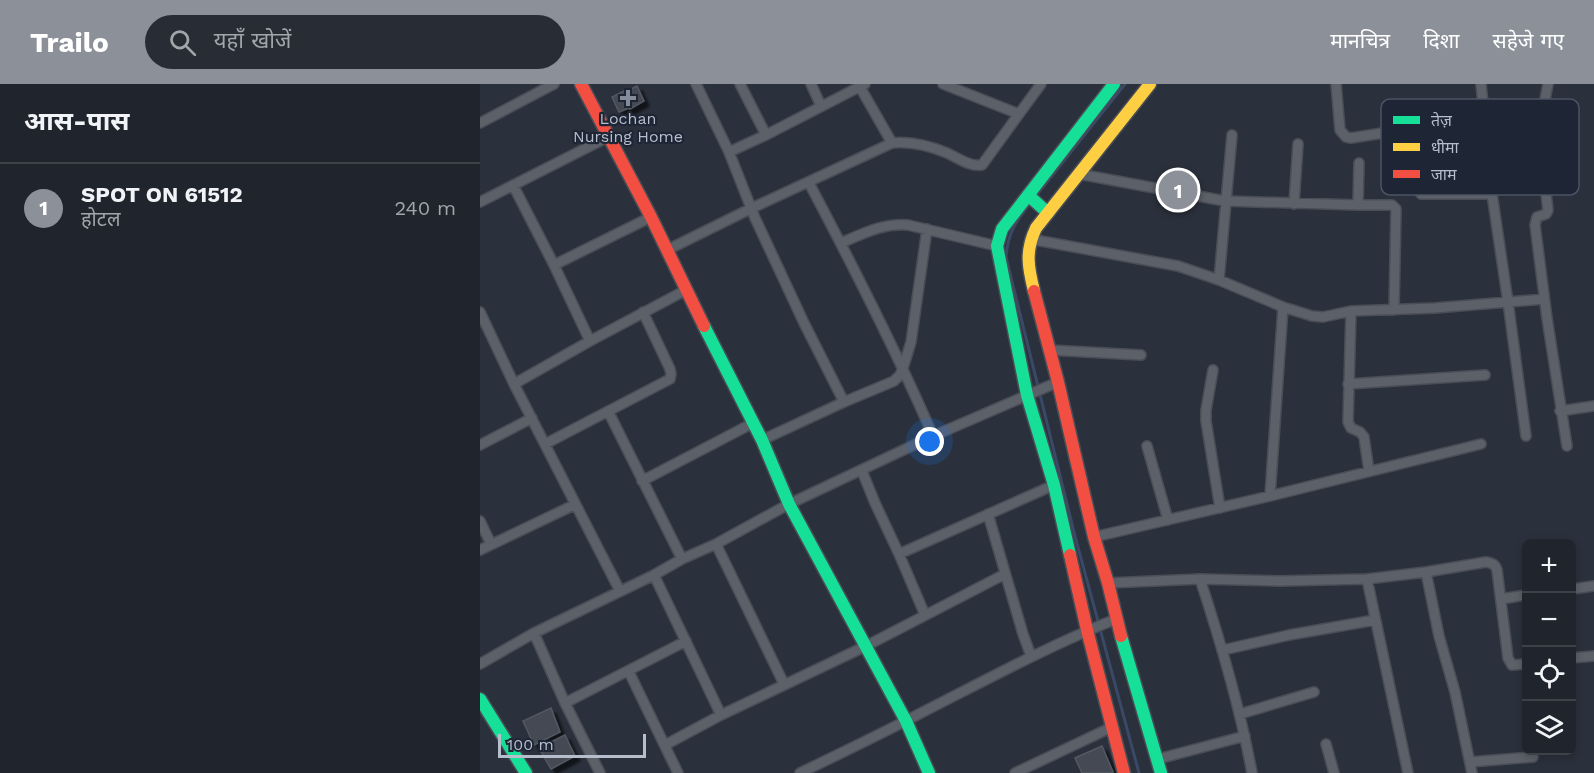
<!DOCTYPE html>
<html lang="hi">
<meta charset="utf-8">
<style>
:root{--surface:#20252d;--page:#282d35;--text:#f1f3f6;--muted:#a2a5aa;--line:#3d4249;--accent:#8c9099}
body{margin:0;font-family:"Work Sans","Noto Sans Devanagari",sans-serif;background:var(--page);color:var(--text)}
.controls{position:absolute;right:18px;bottom:18px;display:grid;overflow:hidden;border-radius:9px;box-shadow:0 3px 9px #0003}
.controls button{width:54px;height:54px;display:grid;place-items:center;padding:0;border:0;border-bottom:2px solid var(--line);background:var(--surface);color:var(--text);font:30px sans-serif}
.scale{position:absolute;left:18px;bottom:15px;width:148px;box-sizing:border-box;padding-left:6px;border:3px solid #b6bdcb;border-top:0;font-size:16px;line-height:21px;white-space:nowrap;color:#b6bdcb;-webkit-text-stroke:4px #1e2636;paint-order:stroke}
.you{position:absolute;left:450px;top:358px;width:21px;height:21px;margin:-15px;border:4px solid #fff;border-radius:50%;background:#1a73e8;box-shadow:0 0 0 9px #1a73e833}
.badge{display:grid;place-items:center;width:39px;height:39px;border-radius:50%;background:var(--accent);color:#fff;font-size:20px;font-weight:700}
.pin{position:absolute;translate:-50% -50%;border:3px solid #fff;box-shadow:0 2px 6px #0006}
.list{margin:0;padding:0;list-style:none}
h2{display:flex;justify-content:space-between;align-items:center;height:78px;margin:0;padding:0 24px;font-size:26px}
h2 small{font-size:20px;font-weight:400;color:var(--muted)}
.list li{display:grid;grid-template-columns:39px 1fr auto;gap:18px;align-items:center;box-sizing:border-box;height:90px;padding:0 24px;border-top:2px solid var(--line)}
.list b{display:block;font-size:22px;white-space:nowrap}
.list p{margin:0;font-size:20px;white-space:nowrap;color:var(--muted)}
.list em{font-size:20px;font-style:normal;color:var(--muted)}
.icon{flex:none;width:33px;height:33px;fill:none;stroke:currentColor;stroke-width:2;stroke-linecap:round;stroke-linejoin:round}
.map{position:relative;flex:none;width:1114px;height:689px;overflow:hidden}
header{display:flex;align-items:center;gap:36px;box-sizing:border-box;height:84px;padding:0 30px;background:var(--accent);color:#fff}
header strong{font-size:28px}
nav{display:flex;gap:33px;margin-inline-start:auto;font-size:21px}
.search{width:420px;height:54px;background:var(--page);display:flex;align-items:center;gap:15px;box-sizing:border-box;padding:0 21px;border-radius:33px;color:var(--muted);font-size:22px}
main{display:flex}
aside{flex:1;background:var(--surface)}
.map>svg:first-child{display:block}
</style>
<header>
<strong>Trailo</strong>
<div class="search"><svg class="icon" aria-label="search" viewBox="0 0 24 24"><circle cx="10" cy="10" r="6"/><path d="M15 15l6 6"/></svg>यहाँ खोजें</div>
<nav><a>मानचित्र</a><a>दिशा</a><a>सहेजे गए</a></nav>
</header>
<main>
<aside>
<h2>आस-पास<small></small></h2>
<ul class="list">
<li><span class="badge">1</span><div><b>SPOT ON 61512</b><p>होटल</p></div><em>240 m</em></li>
</ul>
</aside>
<div class="map">
<svg width="1114" height="689" viewBox="0 0 1114 689">
<defs>
<filter id="shadow"><feDropShadow dx="5" dy="5" stdDeviation="1.5" flood-color="#0009"/></filter>
</defs>
<rect width="100%" height="100%" fill="#2b313c"/>
<g fill="none" stroke-linecap="round" stroke-linejoin="round">
<path stroke="#394967" stroke-width="3" d="M555,113L645,0
M551,118C536,137 528,148 526,173L595,452L659,689"/>
</g>
<path fill="#444952" stroke="#535962" stroke-width="1.5" filter="url(#shadow)" d="M157,2L164,17L150,25L149,24L139,28L132,13L148,5L149,6Z
M71,624L80,648L54,661L43,637Z
M85,651L95,672L71,685L59,664Z
M622,662L633,688L630,689H602L595,674Z"/>
<g fill="none" stroke-linecap="round" stroke-linejoin="round">
<defs>
<path id="street" d="M216,0L249,68L275,134L324,239L364,318
M260,0L286,51
M331,0L341,22
M463,0L539,30L561,0
M856,0L860,46L866,53L871,54L1005,33
M1001,0L1012,110L1028,218L1046,352
M1068,0L1062,31L1060,61L1068,126L1066,130L1057,133L1055,141L1067,234L1087,362
M380,3L412,59
M0,39L74,0
M249,68L286,51L385,0
M599,90L745,117L878,121L879,79
M329,99C373,182 416,266 453,352
M33,101L74,181L110,257
M941,110H1012
M0,118L128,53
M814,120L818,60
M878,121H912L916,125L914,226
M550,155L698,182L739,196L803,223L832,232L843,233L871,227L955,224L1064,215
M361,159C384,149 403,139 428,141L517,162
M187,166L272,124L412,59C430,57 450,62 467,69C478,74 490,83 502,81L539,30
M74,181L171,133
M739,196L752,51
M871,227L868,338L871,344L880,348L884,353L889,387
M0,228L34,300L140,507
M569,266L661,271
M733,286L726,326V337L740,424
M34,300L110,257L206,206
M868,300L1005,291
M128,327L202,475
M1080,327L1114,322
M282,356L364,318L414,297L420,291L423,284L431,258L447,145
M65,360L190,295L191,290L190,285L163,228
M0,361L52,334
M667,362L688,436
M382,387L395,419L419,470L445,531
M162,397L273,339
M790,412L803,223
M508,430L543,550L551,572
M0,437L11,460
M614,453L790,412L1001,360
M236,460L304,600
M0,466L94,421
M419,470L574,401
M946,488L959,552L975,608L992,689
M174,491L241,631
M720,495C741,559 760,623 772,689
M887,495L928,689
M628,499L720,495L800,497L887,495L946,488L1006,478C1012,479 1015,480 1017,486L1028,574L1032,581L1046,580
M1092,505L1114,502
M1021,515L1046,511
M54,549L85,619L120,689
M743,566L809,551L895,536
M1092,574L1114,572
M0,580L54,549L174,491L202,475L236,460L309,420L453,352L578,298
M149,588L198,689
M85,619L206,557
M760,630L834,608
M846,660L854,689
M185,661L241,631L386,562L525,490
M678,675L765,652
M990,678L1053,673
M320,689C359,670 399,651 439,630C504,597 568,562 636,535
M535,689L632,643"/>
<path id="fast" d="M548,111L568,129
M224,242L282,356L309,420L426,637L449,689
M590,471L574,401L547,311L517,162L522,145L634,0
M641,552L681,689
M0,615L46,689"/>
<path id="slow" d="M554,207C548,183 545,167 556,144L670,0"/>
<path id="jam" d="M101,0L171,133L224,242
M554,207L578,298L614,453L628,499L641,552
M590,471L607,546L644,689"/>
</defs>
<use href="#street" stroke="#494d56" stroke-width="12"/>
<use href="#fast" stroke="#494d56" stroke-width="15"/>
<use href="#slow" stroke="#494d56" stroke-width="15"/>
<use href="#jam" stroke="#494d56" stroke-width="15"/>
<use href="#street" stroke="#5c6068" stroke-width="9"/>
<use href="#fast" stroke="#16e098" stroke-width="12"/>
<use href="#slow" stroke="#ffcf43" stroke-width="12"/>
<use href="#jam" stroke="#f24e42" stroke-width="12"/>
</g>
<path fill="#858c99" stroke="#1e2636" stroke-width="2" d="M145 5h6v6h6v6h-6v6h-6v-6h-6v-6h6z"/>
<g text-anchor="middle" stroke-width="4.5" stroke-linejoin="round" paint-order="stroke">
<g font-size="16" fill="#b6bdcb" stroke="#1e2636">
<text x="148" y="40">Lochan<tspan x="148" dy="18">Nursing Home</tspan></text>
</g>
</g>
<rect x="901" y="15" width="198" height="96" rx="9" fill="#1e2636" stroke="#4c5363" stroke-width="1.5"/>
<rect x="913" y="32" width="27" height="8" fill="#16e098"/>
<rect x="913" y="59" width="27" height="8" fill="#ffcf43"/>
<rect x="913" y="86" width="27" height="8" fill="#f24e42"/>
<g font-size="16" fill="#b6bdcb">
<text x="951" y="42">तेज़</text>
<text x="951" y="69">धीमा</text>
<text x="951" y="96">जाम</text>
</g>
</svg>
<div class="controls">
<button>+</button>
<button>−</button>
<button><svg class="icon" aria-label="locate" viewBox="0 0 24 24"><circle cx="12" cy="12" r="6"/><path d="M12 2v4M12 18v4M2 12h4M18 12h4"/></svg></button>
<button><svg class="icon" aria-label="layers" viewBox="0 0 24 24"><path d="M12 4l9 5-9 5-9-5zM3 14l9 5 9-5"/></svg></button>
</div>
<div class="scale">100 m</div>
<div class="you"></div>
<div class="pin badge" style="left:698px;top:106px">1</div>
</div>
</main>
